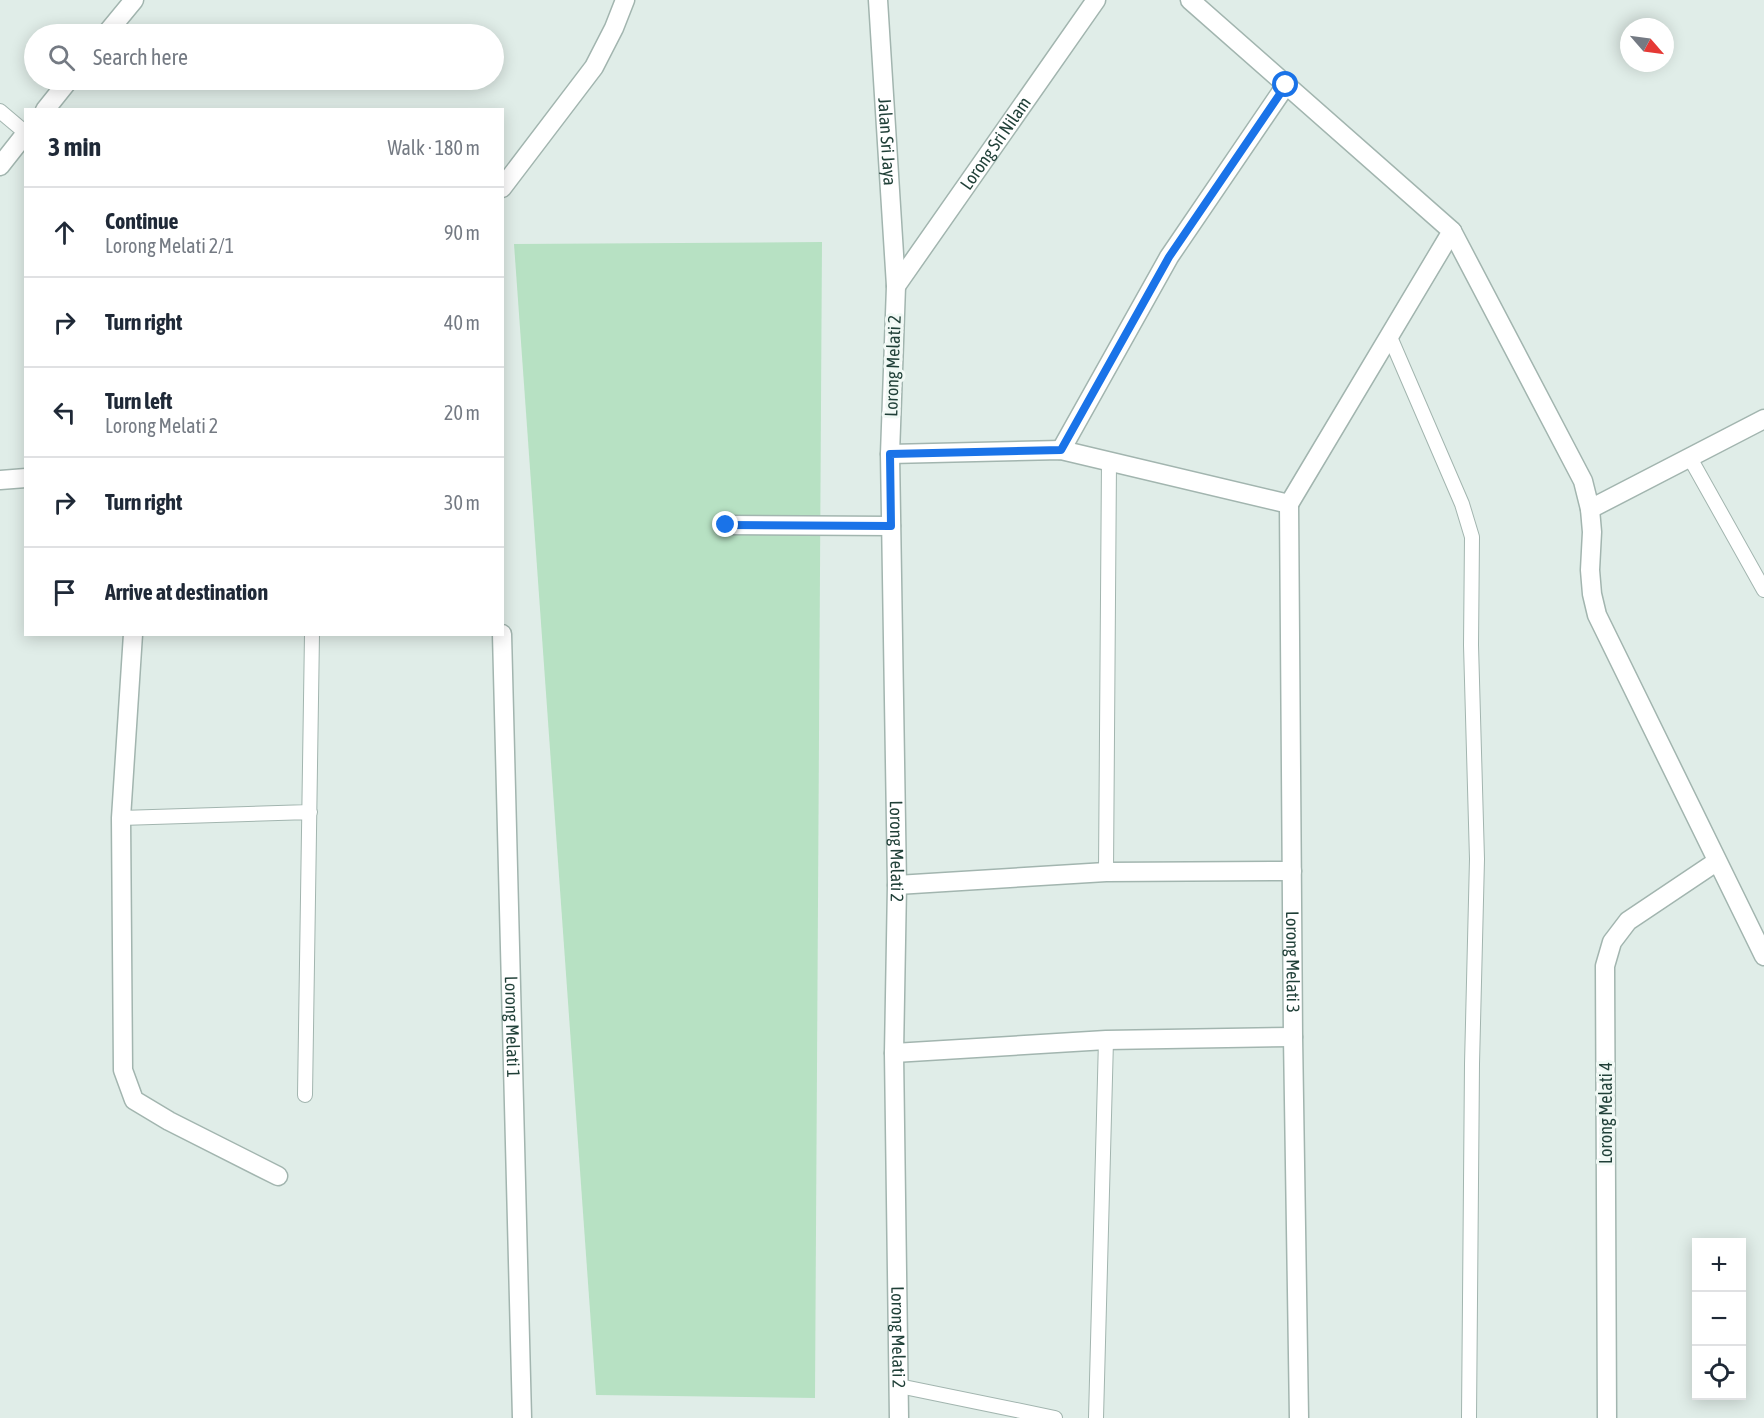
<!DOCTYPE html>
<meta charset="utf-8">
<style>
:root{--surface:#fff;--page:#f6f6f7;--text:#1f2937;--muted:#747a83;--line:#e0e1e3}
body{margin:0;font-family:"Asap Condensed",sans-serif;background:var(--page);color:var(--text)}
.controls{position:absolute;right:18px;bottom:18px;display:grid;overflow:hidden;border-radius:0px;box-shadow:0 3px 15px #0003}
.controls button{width:54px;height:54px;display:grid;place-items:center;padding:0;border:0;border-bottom:2px solid var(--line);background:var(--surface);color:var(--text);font:30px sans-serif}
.compass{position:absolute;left:1620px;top:18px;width:54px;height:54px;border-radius:50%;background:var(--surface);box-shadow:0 3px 15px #0003;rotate:118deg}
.stop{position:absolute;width:18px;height:18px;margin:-14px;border:4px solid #1a73e8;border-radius:50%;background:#fff}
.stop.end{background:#1a73e8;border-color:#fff;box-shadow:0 2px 6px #0008}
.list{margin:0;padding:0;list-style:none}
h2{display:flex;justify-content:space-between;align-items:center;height:78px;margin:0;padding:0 24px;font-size:26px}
h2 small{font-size:20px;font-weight:400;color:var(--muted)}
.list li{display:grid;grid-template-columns:39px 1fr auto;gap:18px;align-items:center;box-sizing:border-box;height:90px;padding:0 24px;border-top:2px solid var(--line)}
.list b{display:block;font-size:22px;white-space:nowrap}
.list p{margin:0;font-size:20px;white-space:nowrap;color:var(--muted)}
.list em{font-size:20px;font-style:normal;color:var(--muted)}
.icon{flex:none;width:33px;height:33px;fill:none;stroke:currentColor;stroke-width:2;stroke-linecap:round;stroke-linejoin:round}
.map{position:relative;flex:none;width:1764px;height:1418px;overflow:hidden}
.search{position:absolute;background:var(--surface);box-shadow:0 3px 15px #0003;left:24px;top:24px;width:480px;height:66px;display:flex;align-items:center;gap:15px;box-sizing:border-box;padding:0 21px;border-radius:33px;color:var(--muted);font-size:22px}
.panel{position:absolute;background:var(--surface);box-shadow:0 3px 15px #0003;left:24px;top:108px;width:480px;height:528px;border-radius:0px}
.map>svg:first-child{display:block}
</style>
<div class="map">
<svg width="1764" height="1418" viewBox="0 0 1764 1418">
<rect width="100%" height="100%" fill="#e0ede8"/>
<path fill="#b7e1c3" d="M822,242L815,1398L596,1395L514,244Z"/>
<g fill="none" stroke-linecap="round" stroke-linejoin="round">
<defs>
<path id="lane" d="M0,111L26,133
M1390,337L1462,504L1472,537L1471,645L1477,859L1472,1064L1469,1418
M1690,458L1764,590
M121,818L310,812
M1106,872L1109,461
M305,1095L312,634
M899,1386L1055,1418
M1096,1418L1106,1040"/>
<g id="street">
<path id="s1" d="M878,0L896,286L890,454L897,885L894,1053L899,1418"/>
<path d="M1190,0L1452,231L1289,504"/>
<path d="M106,34L134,0"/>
<path d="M45,110L69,80"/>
<path d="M0,166L26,133"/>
<path d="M502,188L594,67L614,28L625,0"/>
<path d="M1452,231L1583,481L1590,509L1592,532L1590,570L1592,594L1597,615L1764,956"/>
<path id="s2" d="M896,286L1096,0"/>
<path d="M1061,450L1169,257L1286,85"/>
<path d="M890,454L1061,450L1289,504"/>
<path d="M0,480L26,478"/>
<path id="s3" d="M1289,504L1293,1037L1299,1418"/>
<path d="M1590,509L1764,419"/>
<path d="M726,525L891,526"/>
<path d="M133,634L121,818L123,1070L134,1100L169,1121L278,1176"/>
<path id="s4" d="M502,634L522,1418"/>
<path d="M897,885L1106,872L1292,871"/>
<path d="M894,1053L1106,1040L1293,1037"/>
<path d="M1607,1418L1605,966L1612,942L1628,921L1716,862"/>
</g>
</defs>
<use href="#lane" stroke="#a2b5af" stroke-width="16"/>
<use href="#street" stroke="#a2b5af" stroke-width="21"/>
<use href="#lane" stroke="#fff" stroke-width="14"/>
<use href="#street" stroke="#fff" stroke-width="18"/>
</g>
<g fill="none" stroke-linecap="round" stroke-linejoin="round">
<path stroke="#1a73e8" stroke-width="8" d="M726,525L891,526L890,454L1061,450L1169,257L1286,85"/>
</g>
<g text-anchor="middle" stroke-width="6" stroke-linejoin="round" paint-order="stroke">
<g font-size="18" fill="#1f3f37" stroke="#f1f9f5">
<text dy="6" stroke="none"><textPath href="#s1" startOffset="142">Jalan Sri Jaya</textPath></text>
<text dy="6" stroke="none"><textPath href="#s2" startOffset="174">Lorong Sri Nilam</textPath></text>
<text transform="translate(893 366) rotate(-88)" y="6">Lorong Melati 2</text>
<text dy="6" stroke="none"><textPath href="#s1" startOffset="852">Lorong Melati 2</textPath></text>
<text dy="6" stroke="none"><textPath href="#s3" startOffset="458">Lorong Melati 3</textPath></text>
<text dy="6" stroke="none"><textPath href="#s4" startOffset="393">Lorong Melati 1</textPath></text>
<text transform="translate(1606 1113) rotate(-90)" y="6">Lorong Melati 4</text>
<text dy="6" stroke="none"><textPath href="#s1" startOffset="1338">Lorong Melati 2</textPath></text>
</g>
</g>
</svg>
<div class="controls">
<button>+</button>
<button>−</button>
<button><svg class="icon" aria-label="locate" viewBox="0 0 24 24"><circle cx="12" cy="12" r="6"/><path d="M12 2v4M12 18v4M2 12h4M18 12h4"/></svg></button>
</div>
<svg class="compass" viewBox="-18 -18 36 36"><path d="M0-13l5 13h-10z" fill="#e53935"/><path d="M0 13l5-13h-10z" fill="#747a83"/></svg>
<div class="stop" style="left:1286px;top:85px"></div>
<div class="stop end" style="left:726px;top:525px"></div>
<div class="search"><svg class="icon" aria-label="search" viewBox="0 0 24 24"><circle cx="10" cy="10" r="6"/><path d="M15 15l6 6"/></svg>Search here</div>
<section class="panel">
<h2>3 min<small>Walk · 180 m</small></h2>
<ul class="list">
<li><svg class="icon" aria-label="ahead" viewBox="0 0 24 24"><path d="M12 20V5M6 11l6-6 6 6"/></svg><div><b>Continue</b><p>Lorong Melati 2/1</p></div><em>90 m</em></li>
<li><svg class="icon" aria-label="right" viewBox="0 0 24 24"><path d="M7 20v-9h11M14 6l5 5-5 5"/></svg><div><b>Turn right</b></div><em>40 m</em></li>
<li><svg class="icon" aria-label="left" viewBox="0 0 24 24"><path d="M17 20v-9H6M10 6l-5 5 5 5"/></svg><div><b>Turn left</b><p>Lorong Melati 2</p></div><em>20 m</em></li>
<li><svg class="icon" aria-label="right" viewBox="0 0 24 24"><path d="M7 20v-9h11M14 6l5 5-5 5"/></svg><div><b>Turn right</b></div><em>30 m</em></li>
<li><svg class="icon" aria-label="arrive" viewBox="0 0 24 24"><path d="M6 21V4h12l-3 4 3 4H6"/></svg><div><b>Arrive at destination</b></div></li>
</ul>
</section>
</div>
